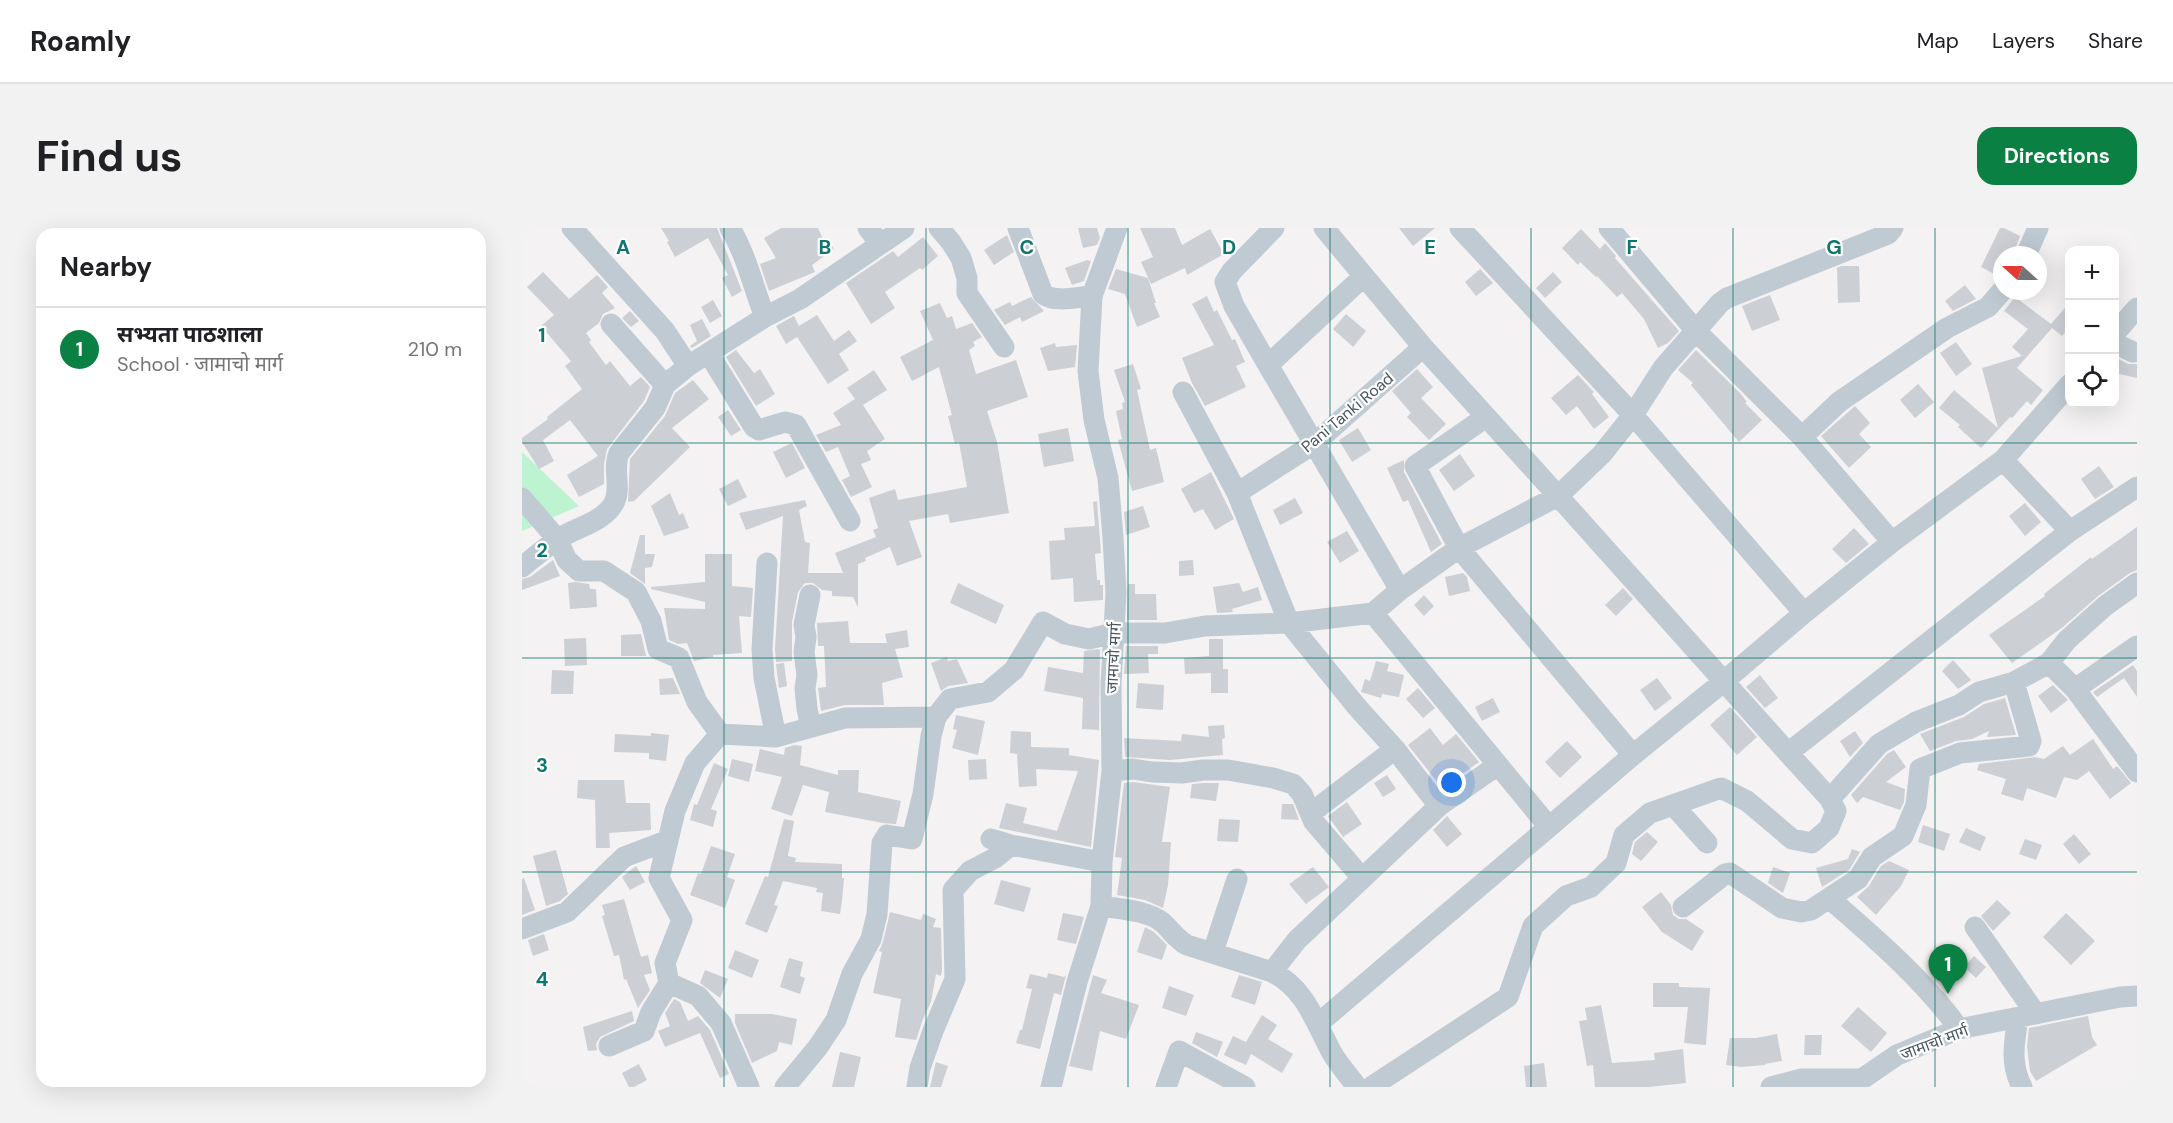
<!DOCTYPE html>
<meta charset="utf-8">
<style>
:root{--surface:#fff;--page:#f2f2f2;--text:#202124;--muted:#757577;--line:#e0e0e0;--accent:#0b8043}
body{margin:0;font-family:"DM Sans","Noto Sans Devanagari",sans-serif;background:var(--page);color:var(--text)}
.controls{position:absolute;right:18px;top:18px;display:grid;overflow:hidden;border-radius:12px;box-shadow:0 6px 24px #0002}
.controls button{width:54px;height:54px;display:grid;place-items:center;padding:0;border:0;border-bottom:2px solid var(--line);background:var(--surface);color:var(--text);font:30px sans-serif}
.compass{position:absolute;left:1471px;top:18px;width:54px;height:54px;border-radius:50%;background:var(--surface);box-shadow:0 6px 24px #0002;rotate:291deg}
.you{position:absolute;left:930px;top:555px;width:21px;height:21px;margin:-15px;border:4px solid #fff;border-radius:50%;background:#1a73e8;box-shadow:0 0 0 9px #1a73e833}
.badge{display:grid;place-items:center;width:39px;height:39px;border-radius:50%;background:var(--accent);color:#fff;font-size:20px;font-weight:700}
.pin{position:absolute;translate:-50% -50px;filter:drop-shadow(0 2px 3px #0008)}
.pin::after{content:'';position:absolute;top:32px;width:21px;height:18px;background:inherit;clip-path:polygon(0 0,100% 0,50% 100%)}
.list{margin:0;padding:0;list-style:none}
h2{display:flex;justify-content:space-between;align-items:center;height:78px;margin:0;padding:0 24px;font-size:26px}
h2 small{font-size:20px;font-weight:400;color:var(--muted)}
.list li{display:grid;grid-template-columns:39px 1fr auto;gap:18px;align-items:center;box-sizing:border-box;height:84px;padding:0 24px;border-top:2px solid var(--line)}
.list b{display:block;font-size:22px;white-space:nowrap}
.list p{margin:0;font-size:20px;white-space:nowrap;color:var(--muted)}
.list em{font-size:20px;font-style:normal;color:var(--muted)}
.icon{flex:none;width:33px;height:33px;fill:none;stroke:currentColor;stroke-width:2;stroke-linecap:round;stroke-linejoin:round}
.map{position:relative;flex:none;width:1615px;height:859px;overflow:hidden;border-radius:18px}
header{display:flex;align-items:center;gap:36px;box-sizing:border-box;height:84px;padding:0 30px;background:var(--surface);border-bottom:2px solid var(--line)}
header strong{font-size:28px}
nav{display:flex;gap:33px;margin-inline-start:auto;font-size:21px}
.intro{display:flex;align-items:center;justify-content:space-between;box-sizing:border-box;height:144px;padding:0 36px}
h1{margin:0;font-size:42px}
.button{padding:15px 27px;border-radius:18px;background:var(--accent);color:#fff;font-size:21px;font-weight:700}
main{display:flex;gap:36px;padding:0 36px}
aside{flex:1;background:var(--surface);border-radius:18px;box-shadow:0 6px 24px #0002}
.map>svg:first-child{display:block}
</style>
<header>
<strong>Roamly</strong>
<nav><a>Map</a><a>Layers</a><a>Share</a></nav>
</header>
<div class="intro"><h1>Find us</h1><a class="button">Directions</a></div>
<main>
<aside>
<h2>Nearby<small></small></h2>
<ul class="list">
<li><span class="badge">1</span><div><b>सभ्यता पाठशाला</b><p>School · जामाचो मार्ग</p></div><em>210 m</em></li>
</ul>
</aside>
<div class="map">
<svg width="1615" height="859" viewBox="0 0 1615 859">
<rect width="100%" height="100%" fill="#f4f2f2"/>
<path fill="#bef3d1" d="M0,224L57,278L0,303Z"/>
<path fill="#cccfd4" d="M139,0H195L220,63L210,69L200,50L206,47L186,10L153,29L145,14L147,13Z
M259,0H296L301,11L304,9L312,21L290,37L293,44L247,63L238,36L254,30L242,10Z
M556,0H575L578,10L575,17L561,20Z
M618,0H653L660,17L688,1L702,26L665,47L663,40L629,56L619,34L631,29Z
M877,0H913L891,18Z
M1478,0H1482L1498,8L1491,27H1480V50L1459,39Z
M1059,1L1078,21L1083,15L1094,28L1093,30L1157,103L1146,115L1136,120L1122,91L1100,65L1095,69L1075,48L1074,49L1058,34L1056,37L1040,20Z
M485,7L492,24L472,37L462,22Z
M401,9L416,28L400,42L398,40L363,64L373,80L349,96L324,55L371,23L376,29Z
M565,32L569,33L562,53L550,57L543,40Z
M1319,38H1337L1338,74L1316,75L1315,40Z
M594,41L626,50L634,75H632L638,89L615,99L603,66L586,61Z
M958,41L971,55L954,68L943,54Z
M21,44L47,71L75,47L86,59L80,65L93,80L81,86L77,95L64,105L69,112L67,114L84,137L88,133L108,158L119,149L128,159L122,173L85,221L82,236V256L57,269L45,247L76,228L48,192L21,212L32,233L17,241L0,214V210L26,191L25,189L60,161L43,138L49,133L19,98L32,87L5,59Z
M1031,44L1040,54L1023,70L1014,60Z
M1443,57L1454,71L1431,83L1423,73Z
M1248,67L1258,92L1230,103L1220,78Z
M685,68L692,84L695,82L710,112L713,111L723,134L714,138L724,159L683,178L670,155L660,130L692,117L670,76Z
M509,69L522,83L500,94L498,89L483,97L472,82L488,74L490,78Z
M1493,69L1529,96L1548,74V98L1540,108L1530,100L1495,140L1521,162L1509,177L1505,173L1490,190L1488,189L1459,220L1436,199L1438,197L1417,180L1432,162L1476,200L1460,140L1500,128L1490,119L1506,101L1482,83Z
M191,72L200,88L188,95L179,79Z
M418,75L425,90L430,88L434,101L450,95L460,109L451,114L453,118L447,122L454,146L494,132L506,169L465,183L475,214L487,285L428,295L426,286L387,293L400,329L375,338L368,319L343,330L344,333L336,336V379L331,369L310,368V363L300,362L291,355H283L276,364L270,394V433L254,434L253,421L261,288L224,302L217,285L283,272L285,278L277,282L283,314L288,315L286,345H321L313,325L354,309L351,302L356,300L347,270L373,261L376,272L445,259L437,214L433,216L426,188L430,187L417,139L390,153L378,129L411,112L398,83Z
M108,83L117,93L109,99L100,90Z
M824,86L844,103L831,119L811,101Z
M295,87L312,113L327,102L335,113L317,126L327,142L306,156L275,109L264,116L254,98L272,88L277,98Z
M180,91L189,108L170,120L168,118L175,113L168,97Z
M1434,114L1450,136L1434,148L1418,125Z
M533,115L534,119L555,117L553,139L526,143L518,120Z
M214,122L232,145L238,141L253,166L234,178L204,129Z
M1174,122L1218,165L1225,174L1223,175L1240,192L1217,214L1169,157L1171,155L1156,142Z
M1593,129L1606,136H1615V150L1593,145Z
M611,136L619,161L615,162L628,222L634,220L642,254L610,263L596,212L600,211L594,183L601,181L600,175L603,174L592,142Z
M895,141L911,159L899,170L924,196L907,212L885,189L889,185L870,163Z
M352,142L365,162L341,177L363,211L345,223L349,232L339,236L350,259L329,269L320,252L328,248L316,219L304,224L294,207L319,197L311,185L333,171L325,160Z
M1056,147L1072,164L1070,166L1087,189L1072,201L1055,178L1044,187L1029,170Z
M171,152L187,171L150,200L168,219L112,273L106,274L108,231L143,188L153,165Z
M1396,156L1412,174L1393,190L1378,172Z
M1333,178L1348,195L1337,206L1349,219L1327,240L1299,208Z
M206,182L219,202L209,208L196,189Z
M546,200L552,233L522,239L516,206Z
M836,200L849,222L830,234L817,212Z
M270,215L283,240L264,250L251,224Z
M938,226L953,248L932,263L917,242Z
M882,232V244L920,316L909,324L886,272L881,274L865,240Z
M1577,238L1592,259L1573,271L1559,251Z
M689,244L712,291L693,302L681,281L672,285L659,261Z
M216,251L225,269L206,278L197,261Z
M148,265L157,287L161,285L167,300L142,308L129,278Z
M773,270L781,285L758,297L751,282Z
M575,273L579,325L573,326L575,352H578V357H581V372L552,374L551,350L529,352L527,313L543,312L542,300L573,298L571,274Z
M1503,275L1519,294L1503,308L1487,288Z
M621,278L628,299L604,307L602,284Z
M1615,299V342L1608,345L1576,368L1541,399L1490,435L1467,407L1523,368L1522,366L1569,329L1570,331Z
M1332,300L1347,316L1324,335L1310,321Z
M825,303L837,323L818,335L805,314Z
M118,307H123V326H133L130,339L123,340V356L108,345Z
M183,326H210V358L231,360L229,389L217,388L220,425L191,427V429L172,433L165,415L156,416L147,412L142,380L183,381V374L129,361V359L183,354Z
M31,332L38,348L0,362V351L8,349Z
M671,332L672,347L657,348V333Z
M941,345L945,349L948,363L927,368L923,349Z
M53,354L67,356L68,361H74L75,379L48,381L46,355Z
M436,355L482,377L474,396L428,375Z
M717,355L721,364L736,359L740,372L710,381L711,384L695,385L691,359Z
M606,356H613V366H634L635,392H605Z
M1101,360L1111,371L1094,388L1083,377Z
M902,367L912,378L902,388L892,377Z
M326,393L328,415H365L363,406L385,402L387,419L373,421L381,449L360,455L362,477H323L299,483L296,460L304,459L302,418H296L295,395Z
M119,406L124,428H99V407Z
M64,410L65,437L43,438L42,411Z
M687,411H701V441H706V465H689V445L663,446L662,430L687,428Z
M604,418H636V426H626L627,445L602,446Z
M578,421L577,502L560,501L561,470L522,463L526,439L561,445L562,423Z
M425,429L426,433L435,431L446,455L426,458L419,463L409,435Z
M1431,432L1449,452L1436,461L1420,443Z
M854,433L867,436L865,443L882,447L877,469L860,466L859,470L839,464L843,451L848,453Z
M262,435L265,458L257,460L254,436Z
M1611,437L1615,443V469L1602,450L1575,469L1571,464Z
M30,442L52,443L51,466H29Z
M1238,447L1256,470L1243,480L1224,459Z
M151,450L158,466L138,467L137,451Z
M1135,450L1150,470L1133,483L1118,462Z
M616,455L642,457L641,482L614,480Z
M1531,457L1546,472L1529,485L1516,468Z
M896,460L913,480L901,490L884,471Z
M971,470L978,484L960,493L953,479Z
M1483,470L1494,507L1465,509L1467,503L1450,511L1434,513L1408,523L1398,506L1442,489L1462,476Z
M1208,479L1235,509L1215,527L1188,497Z
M434,487L463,493L456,527L430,520L435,502L431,501Z
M702,497L703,510L700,511L701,527L648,532L603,529L602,510L659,513L660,506L687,509L686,498Z
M908,500L921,517L934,506L957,534L920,560L886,517Z
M489,503L509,504V519L547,520V527L577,532L569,619L477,600L484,575L505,580L501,595L535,603L556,543L514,541L515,558L497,559L495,526L488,525Z
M1333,503L1341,515L1328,529L1318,513Z
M129,505L147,507L144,533L127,531V525L92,524L93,506L129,508Z
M1571,511L1591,541L1595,538L1609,555L1588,571L1567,543L1555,552L1542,549L1534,570L1505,560L1501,573L1479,566L1484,551L1455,542L1457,536L1513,529L1522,531L1541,518L1548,527Z
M1045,513L1060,529L1038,550L1023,534Z
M272,517L280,518L278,537L316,547V542H337L336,564L379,573L374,596L361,595L303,584L307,564L281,557L270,588L249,581L260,549L233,543L238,521L262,527L263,520Z
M1372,522L1384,539L1364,554L1383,561L1382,574L1378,582L1341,569L1335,575L1329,567L1365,526Z
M210,531L231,536L227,554L206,548Z
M464,531L465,551L447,552L446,532Z
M192,535L206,541L189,581L195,583L191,599L168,592L172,576L175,577Z
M865,547L874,561L861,569L852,555Z
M56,552H102L104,575H128L129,602L87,605L88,620H74L73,572L55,570Z
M611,554L648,559L640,614H649L646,657L641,680L623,672L595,667L600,630L593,629L602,555Z
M682,555H697L694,573L668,570L670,556Z
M825,574L840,596L821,609L806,588Z
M760,576H771L777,592L759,591Z
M925,588L940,606L925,619L911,602Z
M262,591L272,593L266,628L274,630L273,634L320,636V650H322L320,673L318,686L299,683L301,665L294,664L295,660L261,653L252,677L256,678L245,705L223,696L243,648L246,649Z
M697,591L718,592L716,614L695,613Z
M1401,597L1428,606L1422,623L1396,614Z
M1444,600L1464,609L1458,623L1437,614Z
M1125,604L1136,614L1119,633L1110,626L1113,614Z
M1552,606L1569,626L1557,636L1541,616Z
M1503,611L1520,617L1514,632L1497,626Z
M189,618L213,626L205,649L213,652L203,680L168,667L176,645L179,646Z
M1330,621L1338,624L1327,642L1300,659L1294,640L1326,631Z
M34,622L46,666L38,673L24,678L11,628Z
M1367,633L1387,642L1379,658L1354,687L1335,669L1347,658L1359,638Z
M114,638L123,654L108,662L100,649Z
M791,639L807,659L784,676L767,656Z
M1251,639L1268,645L1261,665L1246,655Z
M2,650L13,682L0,687V651Z
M479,652L509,660L502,684L472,676Z
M1139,664L1149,677L1151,687L1157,691H1164L1182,703L1170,723L1140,704L1120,679Z
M102,671L119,729L126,727L130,745L122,747L128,762L116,780L104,751L102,752L97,727L92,728L80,688L83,687L80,677Z
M1475,672L1489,685L1471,703L1459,688Z
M368,684L399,692L401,686L414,691L411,699L419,700L420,743L419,748L414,746L409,774L401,791L394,812L373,809L379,771L351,765L360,724L357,723L361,714Z
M541,685L562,689L554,716L535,712Z
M1544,685L1573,713L1549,737L1521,709Z
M623,699L632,704L645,717L640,732L615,724Z
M22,706L27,722L11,728L6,712Z
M213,722L237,732L230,750L206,740Z
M1452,728L1464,739L1454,750L1442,739Z
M267,730L281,734L278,748L283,750L278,766L258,759Z
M183,742L206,751L198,770L178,755Z
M526,745L542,749L544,747L539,767L532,765L518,821L494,815L498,802H500L510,761L504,760L508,746L525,750Z
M571,747L585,752L579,765L617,777L604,811L578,803L570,843L547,838Z
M717,747L740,754L733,777L709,769Z
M1131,755H1157V759L1188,760L1184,817L1162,815L1166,779H1131Z
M647,758L672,767L664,788L640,780Z
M152,771L158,774L166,793L176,788L188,802L207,846L198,850L178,805L143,819L136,803L148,798L143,785Z
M1079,777L1090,835L1133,832L1132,825L1161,821L1164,855L1127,859H1073L1071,837L1065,838L1057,793L1065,792L1063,780Z
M1336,779L1365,805L1349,824L1319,798Z
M110,783L112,793L78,809L74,816L75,822L66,823L61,799Z
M213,786H250L275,791L270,817L257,814L255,823L230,835L213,795Z
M740,787L755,797L746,811L771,826L760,845L729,826L724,837L702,827L711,808L724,814Z
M1566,788L1570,809L1575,817L1514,853L1508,843L1505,818L1507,800Z
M674,804L701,814L695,829L670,815Z
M1255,806L1260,833L1243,836V837L1219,839L1204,837L1208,810H1234Z
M1283,807H1300L1299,827H1282Z
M318,824L339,829L332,859H310Z
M414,834L426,838L419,859H408Z
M1022,835L1025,859H1004L1002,838Z
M117,836L125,852L112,859H107L100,845Z"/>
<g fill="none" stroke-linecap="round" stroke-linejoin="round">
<path stroke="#bfcad2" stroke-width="21" d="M50,0L143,103L166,138L243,89L278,71L382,0
M208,0C225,28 231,59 243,89
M346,0L358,16
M417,0L429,14L439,30L445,50V65L482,119
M496,0L521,66C533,75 555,69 570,68
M752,0L710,43L703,54L712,78L746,137L878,362
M802,0L901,119L1036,268L1080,226L1111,187L1141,140L1198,75L1205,70L1366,6L1371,0
M938,0L1111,187L1282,385
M1087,0L1174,103L1280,209L1370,314
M1504,27L1516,0
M89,96L143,157
M1592,106L1615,80
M1592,115L1611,124
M187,126L232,199L237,202L263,194L274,197L328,293
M746,137L842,48
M661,164L715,265L767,395L835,479L873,521L917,578
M964,189L893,238L937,320L1111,527L1201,454L1282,385L1370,314L1481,232L1548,156
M1280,209L1317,174L1425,100L1466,79L1480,63
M1481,232L1548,303
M715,265L793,215L901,119
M0,270L35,311L45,332L57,343H82L114,364L129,393L136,421L157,430L175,474L198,506
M245,335L240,421L242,450L254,509
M0,339C11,330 22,321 33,313C51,300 81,295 92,275C100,259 90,241 97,225L133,180L143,157L166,138
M288,367L282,397L284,409L282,424L285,447L283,460L285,481L289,499
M851,385L1027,599L1111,527
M1527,435L1553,461L1615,544
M1553,461L1615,418
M590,543L611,541L630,544L660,545L681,542H706L751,550L771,556L780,566L792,594L840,650
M1308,571L1357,516L1394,494L1437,477L1457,464L1492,454
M1152,578L1185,615
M789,585L873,521
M469,611L489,617L580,634
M1308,671C1352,709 1404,754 1437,801
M579,678C597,681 625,682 640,694C649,702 654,711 665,717L750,744C784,761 793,794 810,825C817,837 827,848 835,859
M1161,679L1203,646L1208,645L1260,680L1279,684L1289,682L1336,651L1350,629L1381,608L1394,577L1398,541L1438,525L1507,518L1509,513L1492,454L1527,435L1545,412L1583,378L1615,355
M1453,699L1514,786
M0,701L45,684L102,629L144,613
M691,724L715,651
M750,744L775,712L917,578L976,537
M1496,790C1492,815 1488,836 1500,859
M797,795L1027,599
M87,818L122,803L129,784L147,755
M227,859L199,795L176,768L147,755L143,735L160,692L137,650L153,583L173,535L198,506L254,509L323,490L414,489L428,471L466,464L492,442L521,394L543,406L567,411L592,405H643L683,398L767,395L851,385L878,362L937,320L1036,268L1266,525L1548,303L1615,259
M263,859L296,819L314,792L330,746L349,711L355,686L360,615L365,607L390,611L401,566L409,508L414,489
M395,859L398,840L411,803L433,751L431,662L448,643L473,630L489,617
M529,859L555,754L579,678L580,634L590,543L589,456L594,365L591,309L586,250L572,192L566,143L570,68L595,0
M644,859L657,823L723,859
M849,859L986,769L1011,698L1044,668L1069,659L1094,635L1102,607L1128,585L1199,560L1225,573L1270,611L1290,615L1307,600L1314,583L1308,571L1266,525
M1249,859L1280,851H1340L1375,827L1437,801L1598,769L1615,768"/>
</g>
<path fill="none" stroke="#0f766e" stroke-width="1.5" stroke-opacity="0.55" d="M202,0V859M404,0V859M606,0V859M808,0V859M1009,0V859M1211,0V859M1413,0V859M0,215H1615M0,430H1615M0,644H1615"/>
<g text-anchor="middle" stroke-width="4.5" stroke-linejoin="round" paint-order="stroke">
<g font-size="16" fill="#485661" stroke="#fff">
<text transform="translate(825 184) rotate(-40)" y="6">Pani Tanki Road</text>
<text transform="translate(591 430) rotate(-87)" y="6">जामाचो मार्ग</text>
<text transform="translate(1412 814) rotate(-21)" y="6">जामाचो मार्ग</text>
</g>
</g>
<g font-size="20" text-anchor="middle" font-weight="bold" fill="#0f766e" stroke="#fff" stroke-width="4.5" stroke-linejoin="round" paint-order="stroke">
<text x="101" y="26">A</text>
<text x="303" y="26">B</text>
<text x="505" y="26">C</text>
<text x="707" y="26">D</text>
<text x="908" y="26">E</text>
<text x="1110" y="26">F</text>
<text x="1312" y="26">G</text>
<text x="20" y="114">1</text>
<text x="20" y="329">2</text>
<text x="20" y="544">3</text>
<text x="20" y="758">4</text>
</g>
</svg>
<div class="controls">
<button>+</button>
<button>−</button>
<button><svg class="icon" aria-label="locate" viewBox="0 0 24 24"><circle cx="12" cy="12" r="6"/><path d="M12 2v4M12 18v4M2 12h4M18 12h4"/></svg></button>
</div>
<svg class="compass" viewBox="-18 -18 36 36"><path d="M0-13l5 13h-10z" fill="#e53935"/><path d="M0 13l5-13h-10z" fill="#757577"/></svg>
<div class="you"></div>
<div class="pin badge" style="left:1426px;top:766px">1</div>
</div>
</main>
